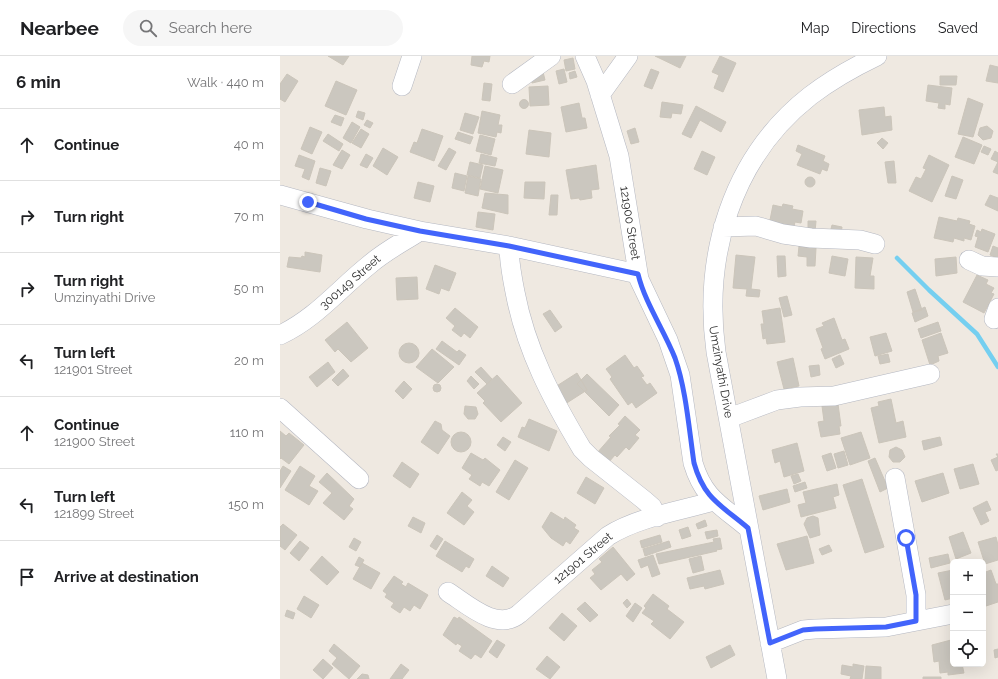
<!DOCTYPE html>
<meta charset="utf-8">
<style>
:root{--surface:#fff;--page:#f6f6f6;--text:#202124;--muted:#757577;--line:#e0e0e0}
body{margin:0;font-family:Raleway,sans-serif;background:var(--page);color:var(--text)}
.controls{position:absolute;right:12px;bottom:12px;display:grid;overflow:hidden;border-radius:6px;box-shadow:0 4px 16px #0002}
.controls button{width:36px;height:36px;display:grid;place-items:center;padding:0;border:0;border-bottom:1px solid var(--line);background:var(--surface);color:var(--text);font:20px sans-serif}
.stop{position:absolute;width:12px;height:12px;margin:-9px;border:3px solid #4264fb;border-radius:50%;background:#fff}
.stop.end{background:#4264fb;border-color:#fff;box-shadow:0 1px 4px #0008}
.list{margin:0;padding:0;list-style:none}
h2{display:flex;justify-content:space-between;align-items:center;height:52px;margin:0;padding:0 16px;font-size:17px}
h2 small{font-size:13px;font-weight:400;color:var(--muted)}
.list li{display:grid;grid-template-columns:26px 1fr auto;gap:12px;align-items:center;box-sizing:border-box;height:72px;padding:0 16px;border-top:1px solid var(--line)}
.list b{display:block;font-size:15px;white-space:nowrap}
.list p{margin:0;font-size:13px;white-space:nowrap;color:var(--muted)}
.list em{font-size:13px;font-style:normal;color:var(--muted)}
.icon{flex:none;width:22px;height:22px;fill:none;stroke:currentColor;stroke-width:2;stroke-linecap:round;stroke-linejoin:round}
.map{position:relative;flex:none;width:718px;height:623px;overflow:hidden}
header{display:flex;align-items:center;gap:24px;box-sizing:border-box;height:56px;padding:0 20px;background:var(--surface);border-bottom:1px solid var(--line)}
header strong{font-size:19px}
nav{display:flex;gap:22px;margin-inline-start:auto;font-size:14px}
.search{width:280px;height:36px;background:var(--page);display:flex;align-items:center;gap:10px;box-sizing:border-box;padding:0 14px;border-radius:22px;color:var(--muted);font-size:15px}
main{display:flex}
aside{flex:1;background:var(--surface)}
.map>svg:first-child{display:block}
</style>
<header>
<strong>Nearbee</strong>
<div class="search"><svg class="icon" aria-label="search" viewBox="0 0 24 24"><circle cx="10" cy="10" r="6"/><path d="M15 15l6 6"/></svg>Search here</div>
<nav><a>Map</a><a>Directions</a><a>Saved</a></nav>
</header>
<main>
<aside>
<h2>6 min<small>Walk · 440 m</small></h2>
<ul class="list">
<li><svg class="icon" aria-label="ahead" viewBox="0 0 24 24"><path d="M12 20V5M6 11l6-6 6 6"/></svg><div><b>Continue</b></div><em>40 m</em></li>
<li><svg class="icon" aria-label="right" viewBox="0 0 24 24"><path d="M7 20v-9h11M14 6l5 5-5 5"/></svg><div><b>Turn right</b></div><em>70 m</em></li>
<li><svg class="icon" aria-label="right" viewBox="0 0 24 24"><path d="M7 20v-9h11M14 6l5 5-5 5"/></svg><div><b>Turn right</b><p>Umzinyathi Drive</p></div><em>50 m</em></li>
<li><svg class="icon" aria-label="left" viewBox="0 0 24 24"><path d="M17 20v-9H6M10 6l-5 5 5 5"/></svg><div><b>Turn left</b><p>121901 Street</p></div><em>20 m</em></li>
<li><svg class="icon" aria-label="ahead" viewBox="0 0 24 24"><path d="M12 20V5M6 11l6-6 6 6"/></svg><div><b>Continue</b><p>121900 Street</p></div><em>110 m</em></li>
<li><svg class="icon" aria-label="left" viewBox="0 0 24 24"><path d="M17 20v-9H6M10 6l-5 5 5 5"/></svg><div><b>Turn left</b><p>121899 Street</p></div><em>150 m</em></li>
<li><svg class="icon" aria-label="arrive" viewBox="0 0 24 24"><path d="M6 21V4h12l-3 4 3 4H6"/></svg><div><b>Arrive at destination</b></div></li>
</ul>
</aside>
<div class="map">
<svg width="718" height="623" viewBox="0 0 718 623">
<rect width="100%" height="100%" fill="#efe9e1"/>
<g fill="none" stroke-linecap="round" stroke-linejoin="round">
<path stroke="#75cff0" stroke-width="4.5" d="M617,202L649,234L697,278L718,311"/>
</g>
<path fill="#cbc7bf" stroke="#cbc5ba" d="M48,0H69L63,9Z
M192,0H210L209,6L204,5L202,11L191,9Z
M375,0H406L400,12Z
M440,0L456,7L443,36L434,32L439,19L432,16Z
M293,2L295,13L286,15L284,4Z
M710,9L718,11V27L706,25Z
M284,13L287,26L279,28L276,15Z
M371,13L379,16L372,33L364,30Z
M295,15L297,21L290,23L289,17Z
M263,16L265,24L252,27L250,19Z
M7,18L18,25L5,46L0,43V28Z
M660,20H677L676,29H660Z
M56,25L77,34L66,59L45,50Z
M204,27L212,28L210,45L202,44Z
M648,29L672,32L670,49L665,48V53L658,52L659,47L646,45Z
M268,30L269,49L250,50L249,31Z
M688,42L703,48L693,81L678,78Z
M239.5 48a4.5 4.5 0 1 1 9 0a4.5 4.5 0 1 1-9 0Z
M382,46L403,49L401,58L392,57L391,62L380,61Z
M299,47L302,62H305L307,72L286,76L281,51Z
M416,50L446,66L441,76L420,64L411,82L402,78Z
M604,51L605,61L611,60L612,74L582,79L579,54Z
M78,55L85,57L83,64L76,61Z
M202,55L220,59L218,69H222L221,77L217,76L216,81L198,77Z
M185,57L199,61L193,78L180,74Z
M55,59L64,62L61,70L51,66Z
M87,64L93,67L90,72L84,69Z
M72,66L80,71L71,87L63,82Z
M707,70L713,75L711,82L703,84L698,79L700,72Z
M30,71L42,76L32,98L21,93Z
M355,72L359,86L351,88L347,75Z
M81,73L89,78L81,92L72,87Z
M142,73L163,80L154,105L130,96L134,86L137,87Z
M249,74L271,77L269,101L246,98Z
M178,76L193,81L190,88L175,83Z
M48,78L63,88L59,95L43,85Z
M200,79L215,83L211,99L196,95Z
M683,81L702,89L694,108L675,101Z
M602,82L608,87L603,93L597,87Z
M518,89L545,100L543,105L549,108L547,115L542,113L540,118L517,109L522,98L516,95Z
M704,90L711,93L708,99L701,96Z
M103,92L118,101L107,119L93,110Z
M169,92L176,96L166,114L158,110Z
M62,94L70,99L62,113L53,109Z
M422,95L435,101L427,119L414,113Z
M715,95L718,97V106L711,103Z
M86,98L93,102L87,112L80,109Z
M201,98L217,102L215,110L199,107Z
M19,99L35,105L29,124L22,121L25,113L15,110Z
M649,99L669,109L652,146L629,135L636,121L641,123L646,113L643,112Z
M614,105L616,127H608L605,106Z
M190,106L203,109L200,122L187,119Z
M718,106V118L713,116Z
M316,109L319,133L311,134L312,142L300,144L299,142L291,143L286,114Z
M205,110L223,114L218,137L200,133Z
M40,112L51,115L46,130L36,127Z
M175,117L187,120L184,135L172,132Z
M188,120L201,123L198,140L185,137Z
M672,120L683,124L676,143L665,140Z
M525 126a5 5 0 1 1 10 0a5 5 0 1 1-10 0Z
M138,126L154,130L150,146L134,142Z
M245,126H265L264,143L244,142Z
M205,137L228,139V158L202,152Z
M271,139H278L277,159H269Z
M710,139L718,142V155L705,149Z
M503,148L513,150L512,153L523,155L521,167L515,166L513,174L489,169L493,149L502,151Z
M198,156L215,158L213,174L196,171Z
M659,161L677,165L678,162L690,165L689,168L695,170L691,184L684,182V185L674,182L673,186L654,182Z
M528,165H536L535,176L528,175Z
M552,169L562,171L561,179L550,177Z
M702,173L715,178L708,196L695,191L698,181L695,180L697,174L701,176Z
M519,190L536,192L535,210H527V201L518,200Z
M713,190L718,192V202L710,199Z
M25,196L42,199L40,216L7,211L9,201L21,202L22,200L25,201Z
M456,199L475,201L471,233L480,234L479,241L466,240L467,233L453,232Z
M497,200H505L506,220L498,221Z
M552,200L568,203L565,220L549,217Z
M576,201L593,202L590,220H594V233L575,232Z
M676,201L677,217L656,220L655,203Z
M155,209L176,217L169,235L161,232L159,238L146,233Z
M697,219L708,224L706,228L714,232L711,237L714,238L704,257L683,246Z
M137,221L138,243L117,244L116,222Z
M635,233L642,254L633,256L627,236Z
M507,240L512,259L504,261L499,242Z
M645,251L648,260L635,266L632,257Z
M175,252L198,271L190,282L184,277L181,281L172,274L175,270L166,262Z
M500,252L505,286L487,288L486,282L483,283L481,268H484L482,255Z
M270,254L282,271L275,276L263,258Z
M554,262L562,284L565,283L569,293L545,303L541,293L543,292L536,273L544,270L542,267Z
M67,266L88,292L71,306L58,293L55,296L45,284Z
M658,266L661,275L641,282L638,273Z
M606,277L612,295L595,300L590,281Z
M661,277L668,297L658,300L659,305L650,309L642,284Z
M162,285L177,296L179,294L186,299L179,309L156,293Z
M119 297a10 10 0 1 1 20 0a10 10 0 1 1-20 0Z
M152,293L174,311L158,327L136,311Z
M608,298L610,306L600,308L598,300Z
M345,299L354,312L357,310L364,320L361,321L367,329L370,327L377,337L356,352L352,346L348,349L330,323L332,321L326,313Z
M560,299L564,308L556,312L552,303Z
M513,302L519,330L504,333L497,306Z
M48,306L55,316L37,331L29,321Z
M539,309L540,319L531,321L529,310Z
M201,311L212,323L207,328L195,316Z
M63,313L69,320L58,330L52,324Z
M297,317L307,334L282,350L272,333Z
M307,318L339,349L329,360L297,328Z
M217,319L242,347L221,366L203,347L205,345L197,337Z
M191,320L199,328L194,333L187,325Z
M124,325L132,333L123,343L115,335Z
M153 332a4 4 0 1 1 8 0a4 4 0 1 1-8 0Z
M611,343L616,367L623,365L626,381L599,387L591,352L599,350L598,346Z
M558,348L561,370H559L560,378L541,381L538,366L544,365L542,350Z
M185,350L196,351L198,358L195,363H188L184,358Z
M345,360L360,374L355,379L359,382L349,394L346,391L337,401L335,399L328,407L317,397L331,381L329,380L340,369L338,368Z
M249,363L277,375L269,395L238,381L242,371L245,372Z
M155,365L161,368L162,374L170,380L158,398L141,386Z
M0,375L6,380L9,377L24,389L9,408L1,402L0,403Z
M581,376L590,402L570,409L561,382Z
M171 386a10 10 0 1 1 20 0a10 10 0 1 1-20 0Z
M223,381L231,386L225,395L217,389Z
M660,381L662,389L644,394L642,385Z
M517,387L524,415L504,421L500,405L495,407L492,394Z
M616,391L622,394L625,401L620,406H613L609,401L610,394Z
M564,395L568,409L558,412L554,398Z
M191,397L203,404L205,402L220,414L209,430L202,426L200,430L189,423L192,419L182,412Z
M551,397L556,412L547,415L542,400Z
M716,398H718V414L716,415L711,404L718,401Z
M595,402L608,432L600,436L588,405Z
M235,404L248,412L229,444L216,436Z
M122,406L139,418L130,432L113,420Z
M693,408L699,428L680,433L674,413Z
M3,410L11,415L0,432V415Z
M20,410L35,420L29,430L38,435L29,449L5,434Z
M47,417L74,443L69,450L73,453L64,464L43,447L52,437L39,426Z
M663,417L669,437L642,446L635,425Z
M518,418L521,425L514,428L511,420Z
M306,421L324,432L315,448L297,437Z
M582,423L604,491L585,497L563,429Z
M525,426L527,432L515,436L513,430Z
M557,428L559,439L553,441L556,452L521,461L518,449L526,447L523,436Z
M507,433L510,446L483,454L479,440Z
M182,436L192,444L187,450L194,456L184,469L167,457Z
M707,445L711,454L705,456L709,465L701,469L693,452Z
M271,456L284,464L285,461L296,469L294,472L299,475L290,488L286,485L283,490L271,482L262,471Z
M533,460L538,462L540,479L530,482L524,468L527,462Z
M133,461L145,467L141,477L128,470Z
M425,464L427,470L418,473L416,468Z
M3,468L17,479L5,494L0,490V471Z
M408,471L411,480L402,483L399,474Z
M437,474L438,480L427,483L425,476Z
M683,476L691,497L676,503L669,481Z
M157,479L163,483L156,494L150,490Z
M380,479L382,486L362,492L360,485Z
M527,480L534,507L506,514L497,488Z
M716,481L718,489V504L705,508L698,486Z
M74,482L81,486L76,495L69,491Z
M440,482L442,493L436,494L437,495L379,508L376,498L434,486L433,483Z
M20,485L29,492L19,505L10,497Z
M165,485L194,503L189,512L186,510L182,516L156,500Z
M389,485L391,491L365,500L363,493Z
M549,489L552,495L542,499L539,493Z
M333,491L355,518L347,525L341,518L321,534L310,522L315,518L312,514L322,506L319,503Z
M668,498L670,507L651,512L649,502Z
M373,499L380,518L372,521L368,509L361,512L358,504Z
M42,500L59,516L47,529L30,514Z
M421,500L424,514L413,517L409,503Z
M79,501L84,504L80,511L75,509Z
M82,507L100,517L91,533L73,523Z
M212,510L229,522L223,531L206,520Z
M440,514L444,528L425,533L424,530L410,533L407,522Z
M673,514V542L665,544L658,517Z
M711,514L716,528H718V546L706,550L705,548L703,549V517Z
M114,520L123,526L121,528L126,531L128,527L148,539L140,553L134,549L130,555L124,551L120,557L111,551L114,547L105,541L107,538L103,535Z
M373,538L389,550L387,553L404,566L390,583L371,568L374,565L362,557L366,552L364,550Z
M24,540L39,549L31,562L17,553Z
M347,543L351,548L347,552L343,547Z
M305,546L318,559L310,566L297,553Z
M355,547L362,552L353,566L346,560Z
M7,554L15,557L13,563L5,560Z
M282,557L297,570L284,585L269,572Z
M174,561L178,563L179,561L212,585L201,602L195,598L191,603L179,595L182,590L177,587L176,589L163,579Z
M217,584L225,589L217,602L209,596Z
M671,584V587H673V608H682L684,617L668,619V616L660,617L659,605L654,606L652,589Z
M54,588L80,610L69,623L52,608L57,602L49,595Z
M450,589L455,599L431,612L426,601Z
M718,593V601L715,602L714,594Z
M267,600L280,611L270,623L256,613Z
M43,603L53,612L43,623L33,614Z
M121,608L129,614L122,623H110Z
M573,608L584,610L582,623H570L571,620L561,618L562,609L573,611Z
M586,610L601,611V623H585Z
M82,618L88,619L89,623H77Z
M643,621H661V623H643Z"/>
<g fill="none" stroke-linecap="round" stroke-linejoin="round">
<defs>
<path id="minor" d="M305,0L316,25L339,100L359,223L388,284L400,319L413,407C424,443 441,449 468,472
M232,28L271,0
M122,30L132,0
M320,39L348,0
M0,139L87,163L140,175L229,190L358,218
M443,171L476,170L503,178L531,182L580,184L595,188
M229,190C229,206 232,221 235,236C246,294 272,343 302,393L311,402L364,444L372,451L377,461
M689,204L702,210L718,211
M714,263L718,252
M0,279C35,263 59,233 89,209C105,195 123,186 140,175
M0,352L79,423
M449,362L497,344L520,341L554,340L650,318
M615,422L636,539V565
M168,536C187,548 217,576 239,558L328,480C358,461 400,455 434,445
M490,587L523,574L535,573L606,571L673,558
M497,623L436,296C423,200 451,102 530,40C551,24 574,11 597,0"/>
</defs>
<use href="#minor" stroke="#b4b7c1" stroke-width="20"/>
<use href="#minor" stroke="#fff" stroke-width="19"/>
</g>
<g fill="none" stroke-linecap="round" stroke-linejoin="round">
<path stroke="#4264fb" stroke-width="5" d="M28,146L86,163L140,175L229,190L358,218C365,247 384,274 395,302C406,333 409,373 414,407C424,443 441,449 468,472L490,587L523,574L535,573L606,571L636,565V539L626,482"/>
</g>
<g text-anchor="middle" stroke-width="3" stroke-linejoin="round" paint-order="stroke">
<g font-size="12" fill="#2e2e2e" stroke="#fff">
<text transform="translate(350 167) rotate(81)" y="4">121900 Street</text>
<text transform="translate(70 226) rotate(-41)" y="4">300149 Street</text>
<text transform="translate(441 316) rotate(80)" y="4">Umzinyathi Drive</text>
<text transform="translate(303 502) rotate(-40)" y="4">121901 Street</text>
</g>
</g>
</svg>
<div class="controls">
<button>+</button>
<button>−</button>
<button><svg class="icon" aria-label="locate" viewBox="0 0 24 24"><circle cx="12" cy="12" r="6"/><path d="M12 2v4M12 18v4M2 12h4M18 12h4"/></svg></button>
</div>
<div class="stop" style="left:626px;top:482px"></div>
<div class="stop end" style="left:28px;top:146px"></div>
</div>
</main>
